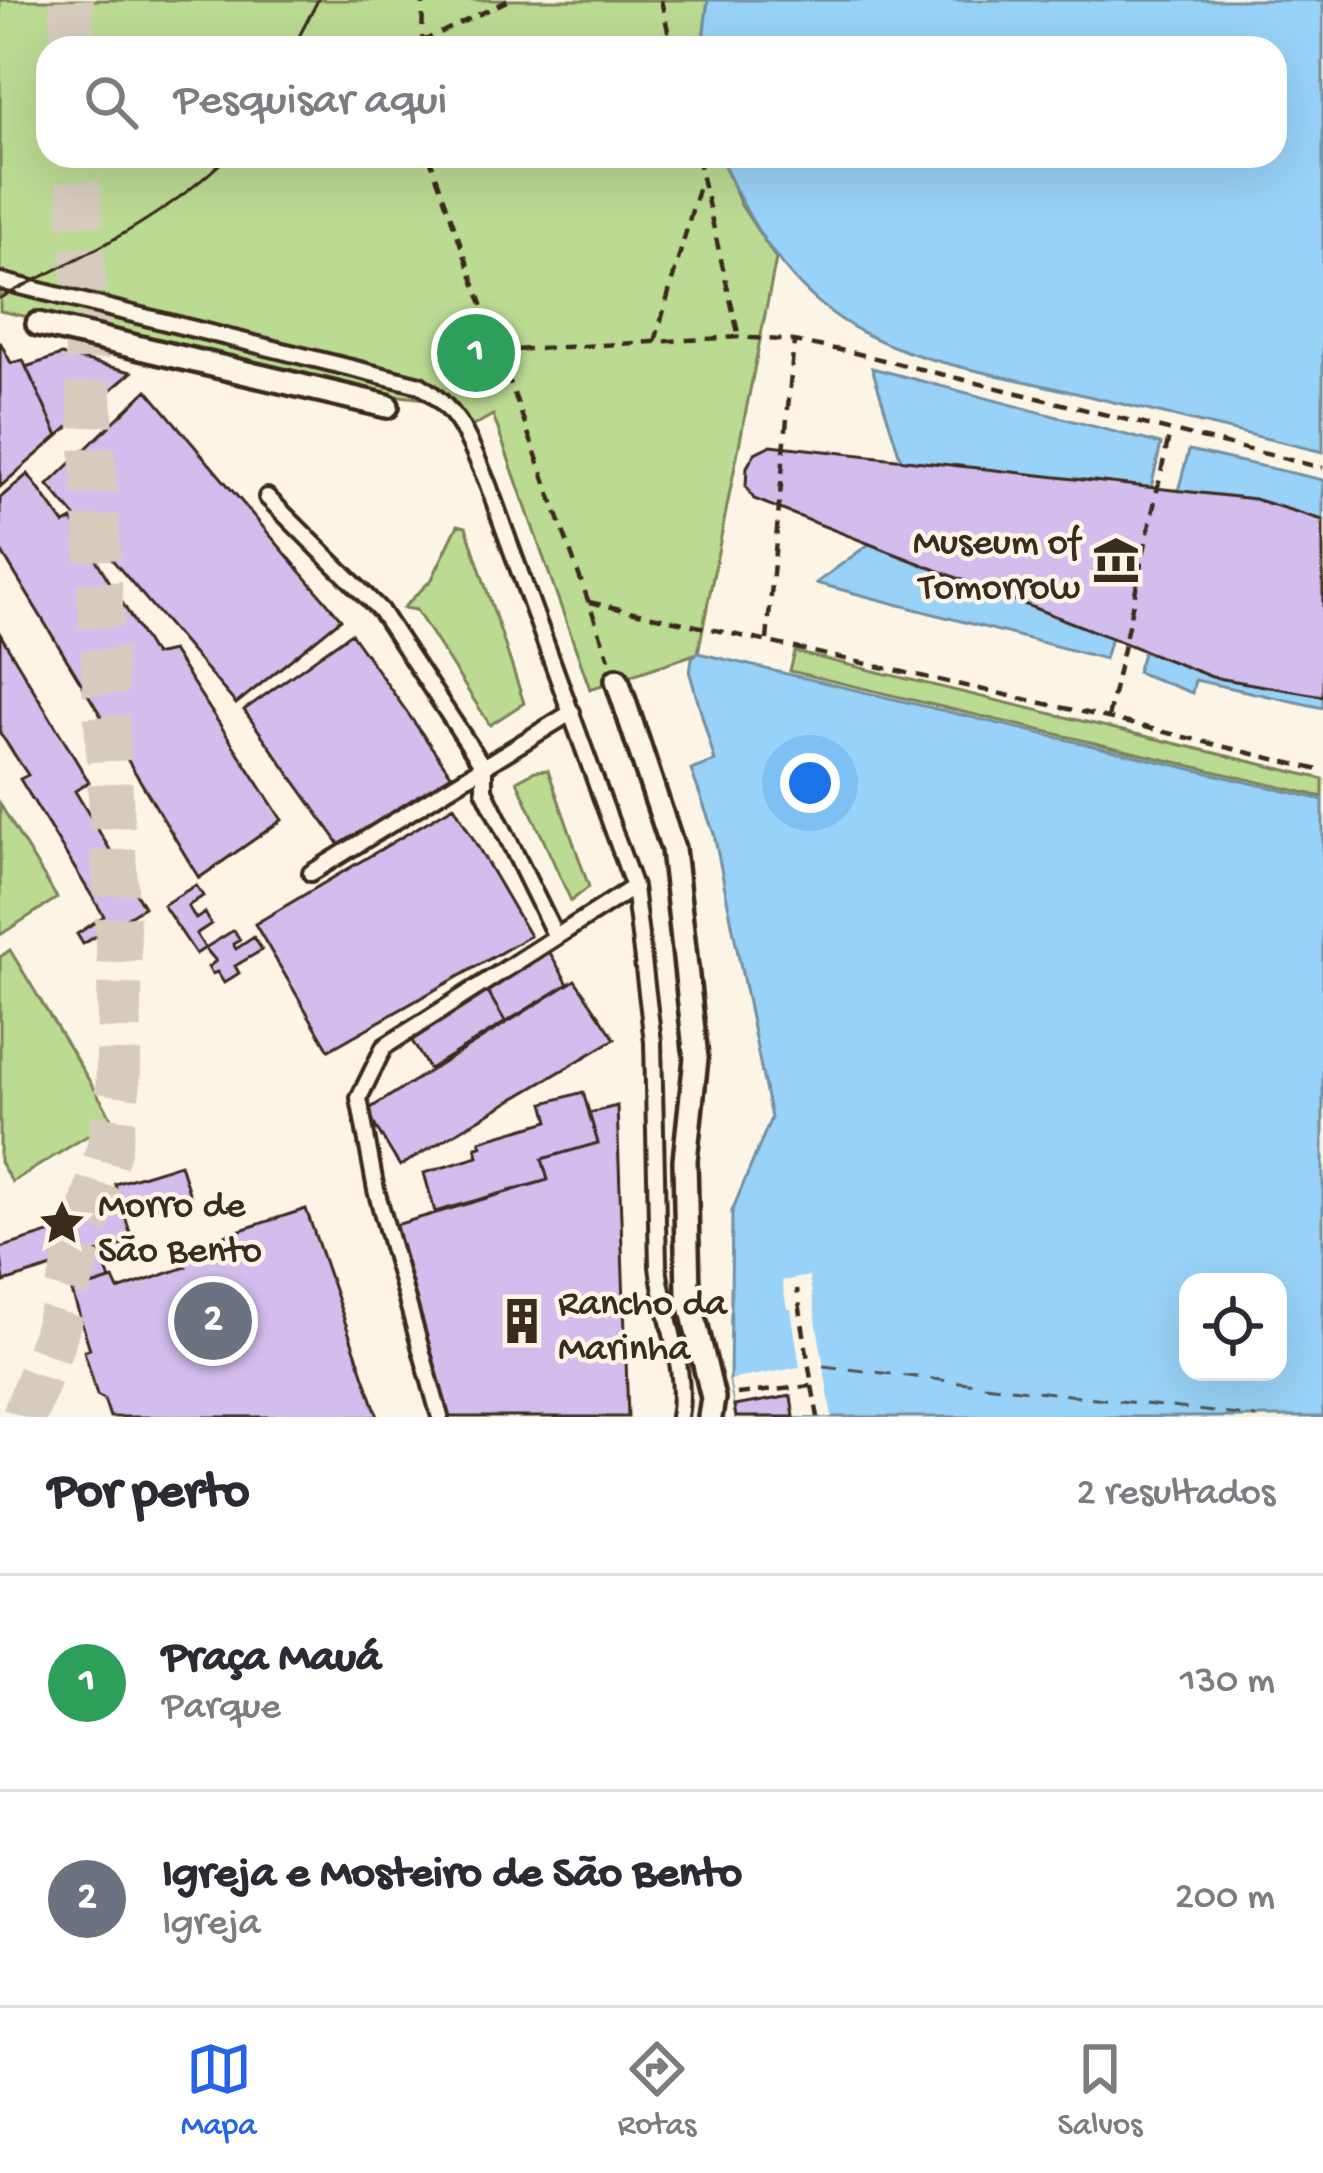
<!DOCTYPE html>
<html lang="pt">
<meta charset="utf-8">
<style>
:root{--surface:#fff;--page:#f7f7f7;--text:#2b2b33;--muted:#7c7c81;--line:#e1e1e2;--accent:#2563eb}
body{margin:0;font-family:"Gochi Hand",sans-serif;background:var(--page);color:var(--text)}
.controls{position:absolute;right:36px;bottom:36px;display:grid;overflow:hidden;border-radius:24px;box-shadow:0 12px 48px #0002}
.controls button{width:108px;height:108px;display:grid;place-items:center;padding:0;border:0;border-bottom:3px solid var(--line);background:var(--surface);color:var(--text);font:60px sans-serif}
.you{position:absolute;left:810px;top:783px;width:42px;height:42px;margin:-30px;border:9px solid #fff;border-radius:50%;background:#1a73e8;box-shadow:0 0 0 18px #1a73e833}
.badge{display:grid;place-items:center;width:78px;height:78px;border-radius:50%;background:var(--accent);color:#fff;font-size:39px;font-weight:700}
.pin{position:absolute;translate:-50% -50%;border:6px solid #fff;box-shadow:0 3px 12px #0006}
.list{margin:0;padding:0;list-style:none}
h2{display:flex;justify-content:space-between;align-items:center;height:156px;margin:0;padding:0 48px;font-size:51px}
h2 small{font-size:39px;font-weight:400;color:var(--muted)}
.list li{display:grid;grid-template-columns:78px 1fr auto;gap:36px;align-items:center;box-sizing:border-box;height:216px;padding:0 48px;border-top:3px solid var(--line)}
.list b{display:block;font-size:45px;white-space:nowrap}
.list p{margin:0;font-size:39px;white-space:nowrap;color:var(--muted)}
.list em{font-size:39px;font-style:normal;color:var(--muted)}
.icon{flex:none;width:66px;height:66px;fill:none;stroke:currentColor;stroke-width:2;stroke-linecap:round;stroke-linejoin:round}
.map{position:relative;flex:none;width:1323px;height:1417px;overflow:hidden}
.search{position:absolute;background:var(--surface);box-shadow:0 12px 48px #0002;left:36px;right:36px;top:36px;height:132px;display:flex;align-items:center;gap:30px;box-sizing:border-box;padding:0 42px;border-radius:36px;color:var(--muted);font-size:45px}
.sheet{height:588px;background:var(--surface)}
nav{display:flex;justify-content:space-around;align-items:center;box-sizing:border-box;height:168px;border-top:3px solid var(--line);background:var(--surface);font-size:33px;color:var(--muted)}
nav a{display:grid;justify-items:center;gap:6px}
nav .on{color:var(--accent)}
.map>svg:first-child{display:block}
</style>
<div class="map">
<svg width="1323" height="1417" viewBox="0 0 1323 1417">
<rect width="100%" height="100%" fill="#fcf5e5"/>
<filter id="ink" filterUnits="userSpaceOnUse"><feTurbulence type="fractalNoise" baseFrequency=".00833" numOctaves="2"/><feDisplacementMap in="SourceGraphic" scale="24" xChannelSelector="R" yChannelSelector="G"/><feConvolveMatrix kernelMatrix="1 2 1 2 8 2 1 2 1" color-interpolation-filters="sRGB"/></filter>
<g filter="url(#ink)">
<path fill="#bbda92" stroke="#7b8258" stroke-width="3" d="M0,0H708L702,48H48V156H720L741,205L776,259L698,653L590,689L493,415L464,431L427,399L390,395L0,311Z
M458,525L466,527L524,703L490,725L416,610L403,608L432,579Z
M795,652L1323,779V797L790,671Z
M548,770L589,887L571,901L517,781L535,771Z
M0,804L57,898L0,935Z
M10,950L113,1120L12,1182L0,1162V957Z"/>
<path fill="#98d2f8" stroke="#738fa1" stroke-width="3" fill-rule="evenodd" d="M708,0H1323V452C1231,430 1138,408 1046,386C981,371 911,361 853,327C788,289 749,223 720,156H1275V48H702Z
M872,368L1161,444L1151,488L901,460Z
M1189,450L1323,480V520L1254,499L1178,491Z
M869,544L1111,638L1105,659L816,583Z
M1144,650L1212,677L1323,696V708L1195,680L1192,693L1137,672Z
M698,653L1323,800V1417H736L730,1380L732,1211L771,1118L714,834L691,770L715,761L690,674L692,658ZM1188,1282H1278V1372H1188Z"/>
<path fill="#fcf5e5" d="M809,1276L832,1417H736L730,1380L800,1367L791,1309H787L782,1281Z"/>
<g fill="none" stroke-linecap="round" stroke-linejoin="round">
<path stroke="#525454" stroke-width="3" stroke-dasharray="15 12" stroke-linecap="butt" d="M823,1366L1256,1417"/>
</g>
<path fill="#d3bded" stroke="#3b2a1e" stroke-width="3" d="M0,342L11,363L23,360L58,436L0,487Z
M61,355L132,372L58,436L26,367Z
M147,390L341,619L236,704L48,485Z
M771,445L1254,499L1323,520V696L1212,677L754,499L746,486L747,467L755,453Z
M28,474L64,524L72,520L154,655L172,651L282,820L199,878L0,549V498Z
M351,633L452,776L345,852L244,710Z
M0,634L89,782L75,791L144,907L83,944L77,934L104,916L20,779L28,775L0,733Z
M454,806L530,936L329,1050L255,924Z
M196,885L203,896L188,906L196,919L205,913L211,924L196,934L205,948L196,954L163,905Z
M234,930L240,940L233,944L236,949L254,937L262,950L235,966L239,973L224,983L217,972L212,974L208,967L216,961L205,948Z
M549,951L568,984L429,1069L409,1036Z
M575,980L615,1039L400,1166L366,1111Z
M486,989L506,1023L429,1069L409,1036Z
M583,1092L598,1143L542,1159L548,1180L435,1212L424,1173L478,1157L476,1147L482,1146L480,1141L549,1121L544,1103Z
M617,1106L628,1417H448L392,1226L548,1180L542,1159L598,1143L589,1113Z
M180,1164L190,1196L125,1216L115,1184Z
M306,1209L378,1417H110L104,1399L97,1395L84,1351L90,1349L72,1292L113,1279L118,1290L186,1267L181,1249Z
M123,1210L133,1242L4,1282L0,1248Z
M100,1252L110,1280L88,1287L79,1258Z
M791,1396L794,1417H736L734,1406Z"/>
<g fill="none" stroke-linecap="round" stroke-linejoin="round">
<path stroke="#d5ccbd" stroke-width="45" stroke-dasharray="45 22" stroke-linecap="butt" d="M71,0L73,48
M24,1417L54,1338L109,1148L118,1086L120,975L77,156"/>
<defs>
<path id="service" d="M0,281L420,385C461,412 468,439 487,482L634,887L653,1042L658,1266C663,1316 688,1367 679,1417
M267,497L380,610L484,768V790L555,935
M311,873L572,712
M440,1417L376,1190L359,1098L384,1047L634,887"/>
<path id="pedestrian" d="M38,324L387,406
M617,680L673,849L696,1058L685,1160L688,1293L713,1398L710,1417"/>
</defs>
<use href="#service" stroke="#3b2a1e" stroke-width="22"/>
<use href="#pedestrian" stroke="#3b2a1e" stroke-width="30"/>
<path stroke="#3b2a1e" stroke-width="4.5" stroke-dasharray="12 9" stroke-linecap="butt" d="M661,0L672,48
M421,42L509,0
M422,48L423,0
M697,48L696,44L701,43
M429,156L609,659
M697,156L739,337
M655,342L700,182
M497,351L739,337L794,341L855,353L1323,468
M474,395L508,383
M589,602L1087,713L1323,771
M767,640L794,341
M1108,718L1170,431
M812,1386L818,1417
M737,1394L812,1386L797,1289"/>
<use href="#service" stroke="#fcf5e5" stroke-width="14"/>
<use href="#pedestrian" stroke="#fcf5e5" stroke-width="21"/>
<path stroke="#3b2a1e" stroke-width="3" d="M293,48L318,0
M0,298C82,256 162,221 228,156"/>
</g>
</g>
<defs>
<symbol id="museum-bare" viewBox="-9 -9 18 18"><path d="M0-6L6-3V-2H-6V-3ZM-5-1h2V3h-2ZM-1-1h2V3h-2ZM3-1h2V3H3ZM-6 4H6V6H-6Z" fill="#3b2a1e" stroke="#fcf5e5" stroke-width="2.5" paint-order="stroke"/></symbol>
<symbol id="sight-bare" viewBox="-9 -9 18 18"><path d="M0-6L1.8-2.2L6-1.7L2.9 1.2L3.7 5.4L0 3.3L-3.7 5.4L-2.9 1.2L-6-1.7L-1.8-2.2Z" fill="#3b2a1e" stroke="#fcf5e5" stroke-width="2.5" paint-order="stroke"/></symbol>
<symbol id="building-bare" viewBox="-9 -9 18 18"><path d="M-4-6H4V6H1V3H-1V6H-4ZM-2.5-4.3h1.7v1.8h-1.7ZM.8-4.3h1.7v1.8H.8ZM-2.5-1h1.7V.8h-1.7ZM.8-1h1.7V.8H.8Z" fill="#3b2a1e" stroke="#fcf5e5" stroke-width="2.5" paint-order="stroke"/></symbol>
</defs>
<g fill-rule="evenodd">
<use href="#museum-bare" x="1083" y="527" width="66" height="66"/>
<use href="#sight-bare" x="29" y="1190" width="66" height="66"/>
<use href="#building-bare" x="489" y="1288" width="66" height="66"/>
</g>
<g text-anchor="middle" stroke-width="9" stroke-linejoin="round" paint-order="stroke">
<g font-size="39" fill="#3b2a1e" stroke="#fcf5e5" text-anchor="start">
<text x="1080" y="552" text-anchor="end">Museum of<tspan x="1080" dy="45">Tomorrow</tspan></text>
<text x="98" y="1215">Morro de<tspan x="98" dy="45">São Bento</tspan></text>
<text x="558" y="1313">Rancho da<tspan x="558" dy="45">Marinha</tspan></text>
</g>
</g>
</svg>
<div class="controls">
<button><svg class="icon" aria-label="locate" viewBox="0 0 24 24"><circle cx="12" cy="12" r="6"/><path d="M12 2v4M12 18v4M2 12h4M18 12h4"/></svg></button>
</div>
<div class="you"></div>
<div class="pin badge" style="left:476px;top:353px;background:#2e9e5b">1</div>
<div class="pin badge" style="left:213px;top:1321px;background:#6b7280">2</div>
<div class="search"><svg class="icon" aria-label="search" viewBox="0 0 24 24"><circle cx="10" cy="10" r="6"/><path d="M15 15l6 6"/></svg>Pesquisar aqui</div>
</div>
<section class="sheet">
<h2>Por perto<small>2 resultados</small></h2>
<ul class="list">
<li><span class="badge" style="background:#2e9e5b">1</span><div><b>Praça Mauá</b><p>Parque</p></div><em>130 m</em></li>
<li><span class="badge" style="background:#6b7280">2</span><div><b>Igreja e Mosteiro de São Bento</b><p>Igreja</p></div><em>200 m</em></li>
</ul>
</section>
<nav>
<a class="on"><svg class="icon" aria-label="map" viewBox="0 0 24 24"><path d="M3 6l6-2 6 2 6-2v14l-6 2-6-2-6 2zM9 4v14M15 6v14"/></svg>Mapa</a>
<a><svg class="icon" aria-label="directions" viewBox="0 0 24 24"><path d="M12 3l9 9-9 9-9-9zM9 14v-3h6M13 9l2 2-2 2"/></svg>Rotas</a>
<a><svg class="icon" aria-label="saved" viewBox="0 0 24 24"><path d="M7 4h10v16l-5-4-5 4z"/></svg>Salvos</a>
</nav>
